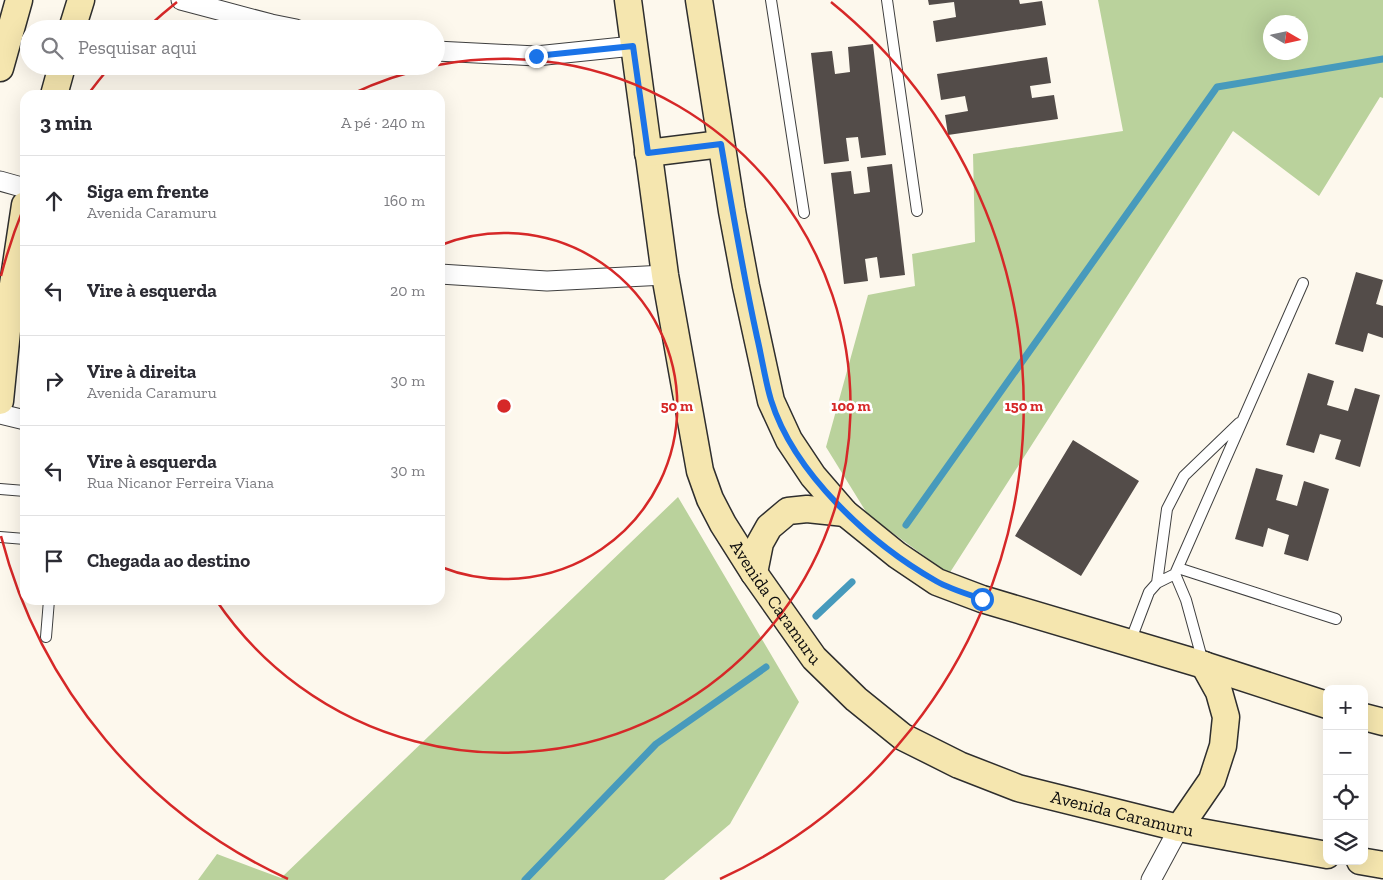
<!DOCTYPE html>
<html lang="pt">
<meta charset="utf-8">
<style>
:root{--surface:#fff;--page:#f2f2f3;--text:#2b2b33;--muted:#7c7c81;--line:#e1e1e2}
body{margin:0;font-family:"Zilla Slab",serif;background:var(--page);color:var(--text)}
.controls{position:absolute;right:15px;bottom:15px;display:grid;overflow:hidden;border-radius:10px;box-shadow:0 5px 20px #0002}
.controls button{width:45px;height:45px;display:grid;place-items:center;padding:0;border:0;border-bottom:1px solid var(--line);background:var(--surface);color:var(--text);font:25px sans-serif}
.compass{position:absolute;left:1263px;top:15px;width:45px;height:45px;border-radius:50%;background:var(--surface);box-shadow:0 5px 20px #0002;rotate:99deg}
.stop{position:absolute;width:15px;height:15px;margin:-11px;border:4px solid #1a73e8;border-radius:50%;background:#fff}
.stop.end{background:#1a73e8;border-color:#fff;box-shadow:0 1px 5px #0008}
.list{margin:0;padding:0;list-style:none}
h2{display:flex;justify-content:space-between;align-items:center;height:65px;margin:0;padding:0 20px;font-size:21px}
h2 small{font-size:16px;font-weight:400;color:var(--muted)}
.list li{display:grid;grid-template-columns:32px 1fr auto;gap:15px;align-items:center;box-sizing:border-box;height:90px;padding:0 20px;border-top:1px solid var(--line)}
.list b{display:block;font-size:19px;white-space:nowrap}
.list p{margin:0;font-size:16px;white-space:nowrap;color:var(--muted)}
.list em{font-size:16px;font-style:normal;color:var(--muted)}
.icon{flex:none;width:28px;height:28px;fill:none;stroke:currentColor;stroke-width:2;stroke-linecap:round;stroke-linejoin:round}
.map{position:relative;flex:none;width:1383px;height:880px;overflow:hidden}
.search{position:absolute;background:var(--surface);box-shadow:0 5px 20px #0002;left:20px;top:20px;width:425px;height:55px;display:flex;align-items:center;gap:12px;box-sizing:border-box;padding:0 18px;border-radius:28px;color:var(--muted);font-size:19px}
.panel{position:absolute;background:var(--surface);box-shadow:0 5px 20px #0002;left:20px;top:90px;width:425px;height:515px;border-radius:15px}
.map>svg:first-child{display:block}
</style>
<div class="map">
<svg width="1383" height="880" viewBox="0 0 1383 880">
<rect width="100%" height="100%" fill="#fdf8ed"/>
<path fill="#bad29c" fill-rule="evenodd" d="M1098,0H1383V98L1380,97L1319,196L1233,131L949,574L868,515L826,447L868,295L915,286L912,254L975,242L973,154L1123,131ZM1270,22H1300V52H1270Z
M678,497L799,702L730,824L664,880H198L217,854L281,878Z"/>
<g fill="none" stroke-linecap="round" stroke-linejoin="round">
<path stroke="#479abc" stroke-width="7" d="M906,525L1217,87L1383,59
M816,616L852,582
M525,880L656,744L766,667"/>
</g>
<path fill="#534c49" d="M928,0H1019L1020,4L1042,1L1046,25L936,42L933,21L956,17L954,2L929,5Z
M873,44L886,155L861,158L858,137L846,138L849,161L824,164L811,53L832,51L835,74L850,72L848,47Z
M1047,57L1051,83L1030,86L1032,98L1054,95L1058,119L948,135L945,115L968,111L965,96L941,100L937,74Z
M892,164L905,275L880,278L877,257L865,259L868,281L844,284L831,173L851,171L854,194L870,192L867,167Z
M1356,272L1383,280L1376,304L1383,306V338L1368,333L1363,352L1335,344Z
M1308,373L1334,381L1327,405L1348,411L1355,388L1380,395L1360,467L1335,459L1341,440L1320,434L1314,453L1286,445Z
M1073,440L1139,481L1081,576L1015,536Z
M1256,468L1283,475L1276,500L1297,506L1304,481L1329,489L1308,561L1284,554L1289,535L1268,528L1263,547L1235,539Z"/>
<g fill="none" stroke-linecap="round" stroke-linejoin="round">
<defs>
<path id="lane" d="M771,0L804,213
M887,0L917,211
M0,489L25,491
M0,537L25,539
M1178,568L1336,619
M1175,574L1186,600L1203,662
M1157,583L1167,509L1184,476L1239,423
M46,637L49,600
M1130,642L1149,592L1157,583L1175,574L1303,283"/>
<path id="street" d="M181,0L271,24L296,29
M436,51L536,56L633,46
M0,181L25,188
M440,274L547,281L665,275
M0,414L25,420
M1151,880L1179,828"/>
<g id="secondary">
<path id="s1" d="M628,0L665,275L700,471L710,499L723,524L754,573L814,658L856,699L903,737L959,765L1018,788L1179,828L1327,855"/>
<path d="M699,0L732,211L746,286L771,401L789,440L813,476L845,513L897,555L937,582L982,599L1204,665L1327,705"/>
<path d="M72,29L81,0"/>
<path d="M0,68L19,0"/>
<path d="M54,95L62,66"/>
<path d="M648,153L721,144"/>
<path d="M0,401L9,311L25,205"/>
<path d="M754,573L760,543L769,527L788,511L807,509L845,513"/>
<path d="M1364,717L1383,722"/>
<path d="M1179,828L1212,780L1223,746L1226,717L1219,692L1204,665"/>
<path d="M1360,861L1383,865"/>
</g>
</defs>
<use href="#lane" stroke="#3f3f3f" stroke-width="12"/>
<use href="#street" stroke="#3f3f3f" stroke-width="21"/>
<use href="#secondary" stroke="#2e2e2e" stroke-width="29"/>
<use href="#lane" stroke="#fff" stroke-width="10"/>
<use href="#street" stroke="#fff" stroke-width="19"/>
<use href="#secondary" stroke="#f5e6af" stroke-width="26"/>
</g>
<g fill="none" stroke-linecap="round" stroke-linejoin="round">
<path stroke="#1a73e8" stroke-width="6" d="M536,56L633,46L648,153L721,144C732,209 743,273 757,337C762,358 765,380 771,400C794,474 871,544 936,581C950,589 967,594 982,599"/>
</g>
<g fill="none" stroke="#d62828" stroke-width="2.5">
<path d="M441 245A173 173 0 1 1 441 567"/>
<path d="M352 94A347 347 0 0 1 432 67M438 65A347 347 0 1 1 216 600"/>
<path d="M288 879A520 520 0 0 1 1 536M1 276A520 520 0 0 1 24 207M89 93A520 520 0 0 1 109 68M149 26A520 520 0 0 1 177 2M831 2A520 520 0 0 1 720 879"/>
</g>
<g text-anchor="middle" stroke-width="5" stroke-linejoin="round" paint-order="stroke">
<g font-size="18" fill="#0c0c0c" stroke="#fff">
<text dy="6" stroke="none"><textPath href="#s1" startOffset="629">Avenida Caramuru</textPath></text>
<text dy="6" stroke="none"><textPath href="#s1" startOffset="1049">Avenida Caramuru</textPath></text>
</g>
</g>
<circle cx="504" cy="406" r="8" fill="#d62828" stroke="#fff" stroke-width="2.5"/>
<g font-size="15" text-anchor="middle" font-weight="bold" fill="#d62828" stroke="#fff" stroke-width="5" stroke-linejoin="round" paint-order="stroke">
<text x="677" y="411">50 m</text>
<text x="851" y="411">100 m</text>
<text x="1024" y="411">150 m</text>
</g>
</svg>
<div class="controls">
<button>+</button>
<button>−</button>
<button><svg class="icon" aria-label="locate" viewBox="0 0 24 24"><circle cx="12" cy="12" r="6"/><path d="M12 2v4M12 18v4M2 12h4M18 12h4"/></svg></button>
<button><svg class="icon" aria-label="layers" viewBox="0 0 24 24"><path d="M12 4l9 5-9 5-9-5zM3 14l9 5 9-5"/></svg></button>
</div>
<svg class="compass" viewBox="-18 -18 36 36"><path d="M0-13l5 13h-10z" fill="#e53935"/><path d="M0 13l5-13h-10z" fill="#7c7c81"/></svg>
<div class="stop" style="left:982px;top:599px"></div>
<div class="stop end" style="left:536px;top:56px"></div>
<div class="search"><svg class="icon" aria-label="search" viewBox="0 0 24 24"><circle cx="10" cy="10" r="6"/><path d="M15 15l6 6"/></svg>Pesquisar aqui</div>
<section class="panel">
<h2>3 min<small>A pé · 240 m</small></h2>
<ul class="list">
<li><svg class="icon" aria-label="ahead" viewBox="0 0 24 24"><path d="M12 20V5M6 11l6-6 6 6"/></svg><div><b>Siga em frente</b><p>Avenida Caramuru</p></div><em>160 m</em></li>
<li><svg class="icon" aria-label="left" viewBox="0 0 24 24"><path d="M17 20v-9H6M10 6l-5 5 5 5"/></svg><div><b>Vire à esquerda</b></div><em>20 m</em></li>
<li><svg class="icon" aria-label="right" viewBox="0 0 24 24"><path d="M7 20v-9h11M14 6l5 5-5 5"/></svg><div><b>Vire à direita</b><p>Avenida Caramuru</p></div><em>30 m</em></li>
<li><svg class="icon" aria-label="left" viewBox="0 0 24 24"><path d="M17 20v-9H6M10 6l-5 5 5 5"/></svg><div><b>Vire à esquerda</b><p>Rua Nicanor Ferreira Viana</p></div><em>30 m</em></li>
<li><svg class="icon" aria-label="arrive" viewBox="0 0 24 24"><path d="M6 21V4h12l-3 4 3 4H6"/></svg><div><b>Chegada ao destino</b></div></li>
</ul>
</section>
</div>
